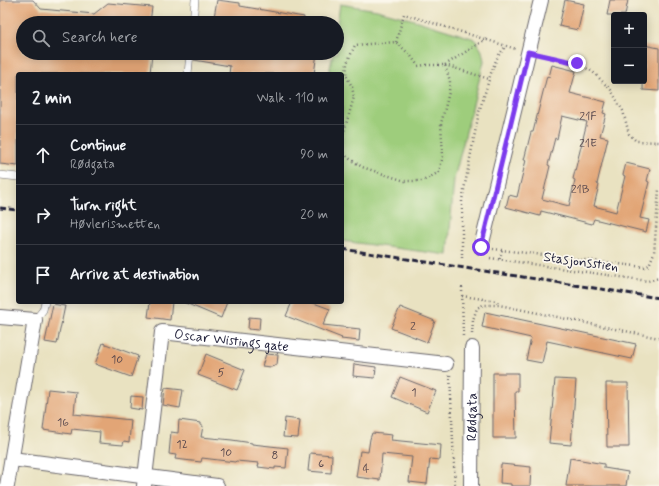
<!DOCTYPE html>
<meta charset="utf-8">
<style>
:root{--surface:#171b24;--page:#20242c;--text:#f1f3f6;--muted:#9ea1a6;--line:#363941}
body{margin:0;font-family:Mynerve,sans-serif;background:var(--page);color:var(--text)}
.controls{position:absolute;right:12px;top:12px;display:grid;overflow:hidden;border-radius:4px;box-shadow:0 2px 10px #0003}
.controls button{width:36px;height:36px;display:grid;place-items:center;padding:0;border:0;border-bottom:1px solid var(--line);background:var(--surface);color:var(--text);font:20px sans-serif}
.stop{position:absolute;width:12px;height:12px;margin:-9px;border:3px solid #7c3aed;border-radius:50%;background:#fff}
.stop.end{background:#7c3aed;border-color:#fff;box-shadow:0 1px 4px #0008}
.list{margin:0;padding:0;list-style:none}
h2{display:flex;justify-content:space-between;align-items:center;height:52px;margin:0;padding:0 16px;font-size:17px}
h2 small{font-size:13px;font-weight:400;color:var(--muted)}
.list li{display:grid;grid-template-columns:26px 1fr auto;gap:12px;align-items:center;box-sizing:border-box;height:60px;padding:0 16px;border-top:1px solid var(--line)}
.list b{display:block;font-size:15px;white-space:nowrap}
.list p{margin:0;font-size:13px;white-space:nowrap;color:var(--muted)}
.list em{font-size:13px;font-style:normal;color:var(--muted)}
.icon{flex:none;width:22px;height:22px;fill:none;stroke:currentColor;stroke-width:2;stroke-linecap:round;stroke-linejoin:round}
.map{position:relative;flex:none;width:659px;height:486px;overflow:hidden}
.search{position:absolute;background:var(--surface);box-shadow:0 2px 10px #0003;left:16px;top:16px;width:328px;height:44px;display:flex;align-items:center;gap:10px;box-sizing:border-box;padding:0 14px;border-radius:22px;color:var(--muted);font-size:15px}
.panel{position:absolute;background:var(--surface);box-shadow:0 2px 10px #0003;left:16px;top:72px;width:328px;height:232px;border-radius:4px}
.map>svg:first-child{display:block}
</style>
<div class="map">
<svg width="659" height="486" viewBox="0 0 659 486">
<rect width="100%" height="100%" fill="#fbf7ec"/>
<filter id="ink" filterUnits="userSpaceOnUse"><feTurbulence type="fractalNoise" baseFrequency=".025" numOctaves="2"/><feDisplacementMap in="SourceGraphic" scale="8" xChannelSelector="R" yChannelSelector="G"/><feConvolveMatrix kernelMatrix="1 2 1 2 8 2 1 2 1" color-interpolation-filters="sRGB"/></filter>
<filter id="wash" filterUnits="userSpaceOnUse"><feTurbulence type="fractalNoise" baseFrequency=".012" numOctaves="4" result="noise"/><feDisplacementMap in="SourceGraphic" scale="16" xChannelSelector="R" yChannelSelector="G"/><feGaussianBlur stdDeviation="0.9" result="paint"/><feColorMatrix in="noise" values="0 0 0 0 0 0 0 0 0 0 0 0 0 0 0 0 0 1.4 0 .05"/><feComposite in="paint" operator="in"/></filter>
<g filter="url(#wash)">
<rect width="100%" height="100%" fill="#e9e2c1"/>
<path fill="#9ecd7b" stroke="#60785b" d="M340,4L377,10L414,20L475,39L482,51L484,61L454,179L448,255L342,241V74H329L333,53H337V25Z"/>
<g id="blocks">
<path fill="#e2a576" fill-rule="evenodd" d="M0,0H33L41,9L94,14L108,3L152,7L150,23H23V53H152L150,74H18V166L0,164Z
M217,0L240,3V6L304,17L303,23H213Z
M565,0L584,4L578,30L559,26Z
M610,0H628L625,15H607Z
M644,45L659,48V91L643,90Z
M195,53H317L314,74H229L230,66L194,60Z
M552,65L576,71L570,93L606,102L603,113L606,114L600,136L608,138L597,184L599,185L594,206L616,212L625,176L623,175L626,163L650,169L647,181L649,182L640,218L649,220L646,232L594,219L592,224L541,211L540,216L506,207L509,195L517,197L526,160H524L531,132H533L547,76L549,77ZM562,116L587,122L573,179L575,180L569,206L542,199L550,166L548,165L555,138L557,139Z
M150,302H172L170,320L148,317Z
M183,302H227L221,318Z
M292,302H311L330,309L323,325L360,329L359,341L341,339L342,338L286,316Z
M53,304L65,306L57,344L45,342Z
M400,307L435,321L427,342L391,328Z
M485,312L636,344L632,359L547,341L542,363L526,360L531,338L482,327Z
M249,317L260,318L259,330L248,329Z
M103,343L138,356L131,377L95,364Z
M206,354L245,370L237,390L198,375Z
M266,354L278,355L277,365L271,367L262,366Z
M354,364L376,367L375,378L353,376Z
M493,373H518V391H515L516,438H493Z
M400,377L436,391L427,412L392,397Z
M555,379L576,380L571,445L549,443Z
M606,383H628L629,447H607Z
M165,388L183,390L180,408L163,405Z
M48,389L76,392L74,414L131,420L129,442L124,441L123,445L99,443L100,432L72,429L71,434L43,430Z
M131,396L143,397L142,410L130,408Z
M285,418L300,420L298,438L283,437Z
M179,420L201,423V426H203L201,437L232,440L252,443V444L288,448L286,468L275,467V469L258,467L259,463L236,461L235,462L202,458L201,462L175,459L176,455L169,454L171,432L178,433Z
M372,433L392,435L391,440L441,445L440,460L430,459L427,484L409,482L412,457L382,454L380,480L356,477L360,451L368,452L370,439Z
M310,453L332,455L331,473L308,471Z
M570,458L604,464V468L628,472L626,486H566Z
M501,464L531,467L530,486H511V484L500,483Z"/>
</g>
</g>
<g filter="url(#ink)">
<use href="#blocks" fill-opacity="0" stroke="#68656a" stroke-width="1"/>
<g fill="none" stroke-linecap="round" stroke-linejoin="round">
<defs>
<path id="lane" d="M193,23L195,0
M188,74L190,53
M0,175L18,177
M35,320L43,310L45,302"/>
<g id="street">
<path d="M481,247L541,0"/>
<path d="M0,317L35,320L7,486"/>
<path d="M12,459L217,486"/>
<path id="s1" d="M144,486L162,332L446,364"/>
<path id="s2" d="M471,486L472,348"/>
</g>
</defs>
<use href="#lane" stroke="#68656a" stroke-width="8"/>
<use href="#street" stroke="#68656a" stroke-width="16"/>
<path stroke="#68656a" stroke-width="2.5" stroke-dasharray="1 3" stroke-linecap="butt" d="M396,42L404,14L516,49
M541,55L577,63L593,72L611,90L623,111L629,134L636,141L659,142
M445,65L486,39
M445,65L489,79
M342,138L354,97L352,87L346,75L347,63L355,45L396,42L411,56L418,66L425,65H445L450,81L449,92L441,124L443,156L439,172L423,181H405L362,167L347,157L342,148
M493,249L644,267L649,265L654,253L659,189
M462,258V200L479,112L492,70L498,56L506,46
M490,258L648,281L659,278
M500,259L502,250
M462,287L463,338
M462,296L497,301L499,305
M472,334L473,320L477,308L483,305H499L659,338
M450,375L455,486"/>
<use href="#lane" stroke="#fff" stroke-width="7"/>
<use href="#street" stroke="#fff" stroke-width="14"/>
<path stroke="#22223b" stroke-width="3" stroke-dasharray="6 3" stroke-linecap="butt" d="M0,208L18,210
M342,249L659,298"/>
</g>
</g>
<g fill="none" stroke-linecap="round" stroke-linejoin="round" filter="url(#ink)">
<path stroke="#7c3aed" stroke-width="5" d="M481,247L528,52L577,63"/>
</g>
<g text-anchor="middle" stroke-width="3.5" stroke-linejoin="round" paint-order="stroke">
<g font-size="12" fill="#52434a">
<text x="588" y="120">21F</text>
<text x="588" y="147">21E</text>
<text x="580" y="193">21B</text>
<text x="413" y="330">2</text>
<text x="117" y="363">10</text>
<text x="221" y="376">5</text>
<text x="414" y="396">1</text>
<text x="63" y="426">16</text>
<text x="182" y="448">12</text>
<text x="226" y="456">10</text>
<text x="275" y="459">8</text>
<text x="321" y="467">6</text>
<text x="366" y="472">4</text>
</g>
<g font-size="14" fill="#22223b" stroke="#fbf7ec">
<text transform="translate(581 261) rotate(8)" y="5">Stasjonsstien</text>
<text dy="5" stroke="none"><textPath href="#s1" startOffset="225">Oscar Wistings gate</textPath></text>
<text dy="5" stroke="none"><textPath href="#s2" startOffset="69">Rødgata</textPath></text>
</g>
</g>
</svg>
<div class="controls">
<button>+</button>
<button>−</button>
</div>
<div class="stop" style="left:481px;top:247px"></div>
<div class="stop end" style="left:577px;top:63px"></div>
<div class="search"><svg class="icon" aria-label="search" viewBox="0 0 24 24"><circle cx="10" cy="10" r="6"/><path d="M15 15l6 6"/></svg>Search here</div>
<section class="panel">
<h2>2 min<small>Walk · 110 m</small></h2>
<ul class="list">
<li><svg class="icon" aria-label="ahead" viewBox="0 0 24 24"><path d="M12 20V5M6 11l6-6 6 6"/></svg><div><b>Continue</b><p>Rødgata</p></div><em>90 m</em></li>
<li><svg class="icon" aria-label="right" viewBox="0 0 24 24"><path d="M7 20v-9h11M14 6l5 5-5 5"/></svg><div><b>Turn right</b><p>Høvlerismetten</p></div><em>20 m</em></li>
<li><svg class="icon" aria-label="arrive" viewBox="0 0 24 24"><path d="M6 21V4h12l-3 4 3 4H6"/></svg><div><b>Arrive at destination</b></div></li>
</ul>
</section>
</div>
